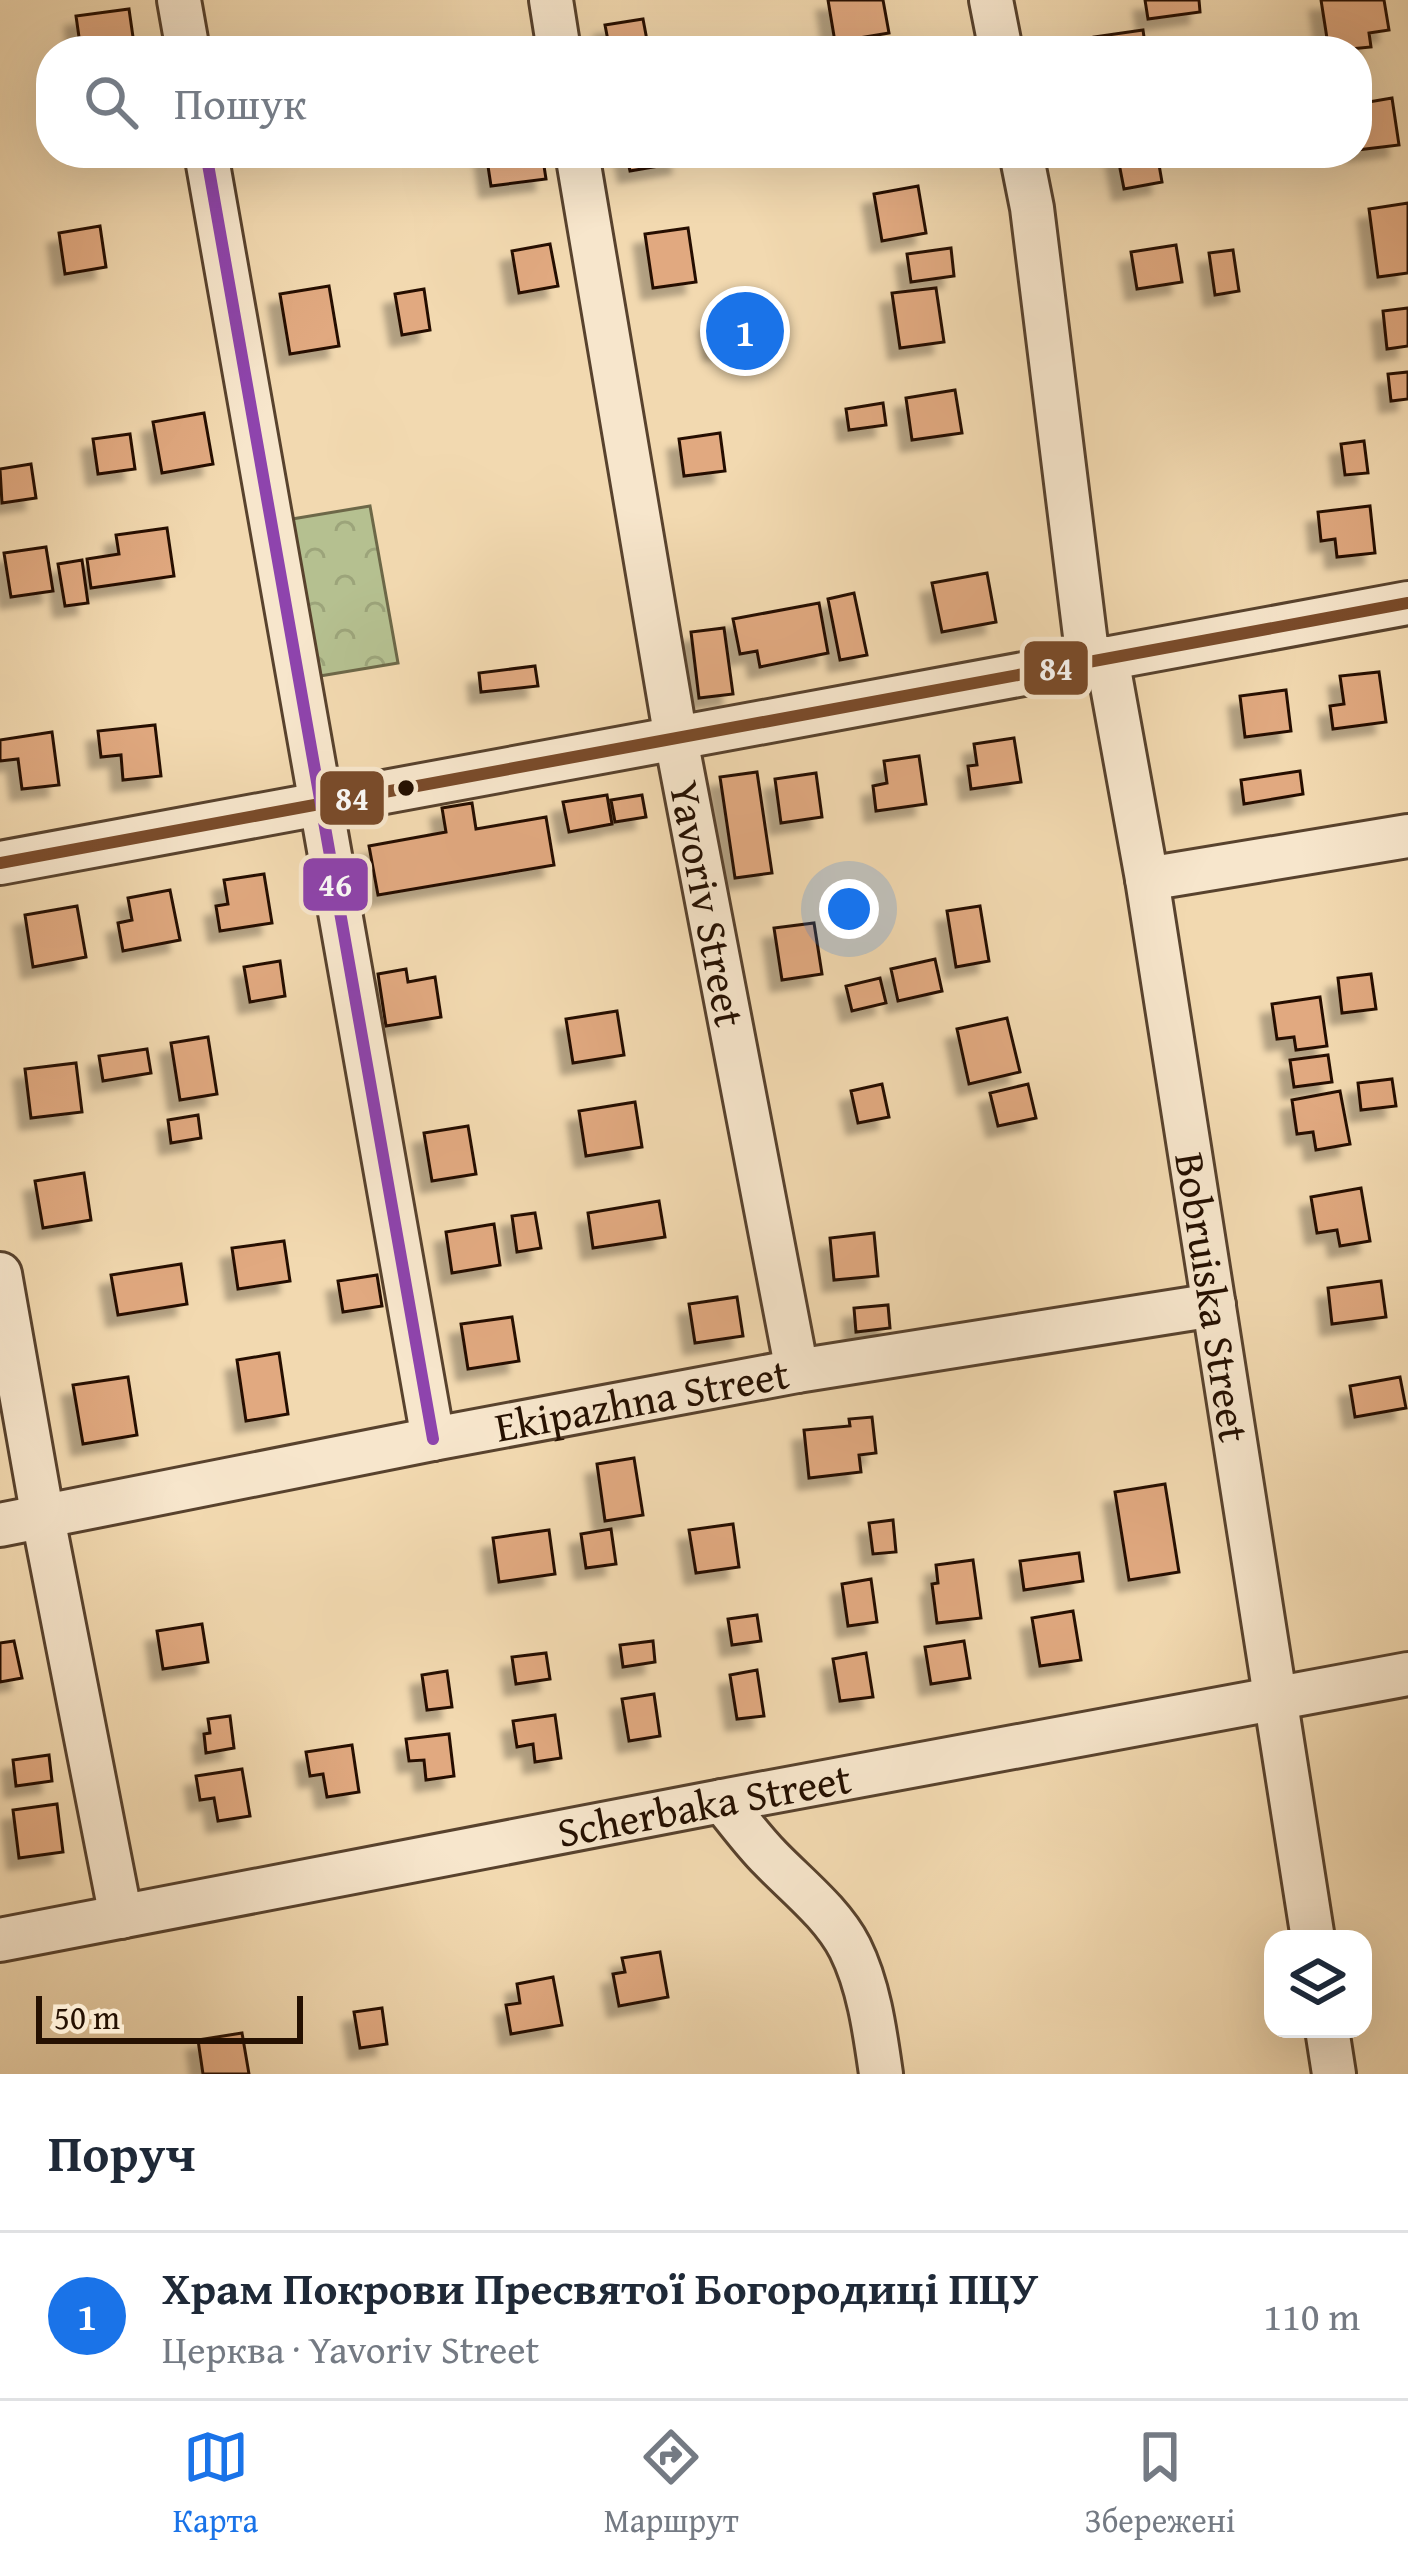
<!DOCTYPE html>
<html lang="uk">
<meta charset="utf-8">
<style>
:root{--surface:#fff;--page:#f2f2f3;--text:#1f2937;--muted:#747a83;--line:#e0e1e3;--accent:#1a73e8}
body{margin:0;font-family:"Gentium Book Plus",serif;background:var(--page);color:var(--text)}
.controls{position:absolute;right:36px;bottom:36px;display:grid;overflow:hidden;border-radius:24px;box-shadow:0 12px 48px #0002}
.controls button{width:108px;height:108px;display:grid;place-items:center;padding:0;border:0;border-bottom:3px solid var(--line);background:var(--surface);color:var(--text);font:60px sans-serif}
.scale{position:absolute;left:36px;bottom:30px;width:267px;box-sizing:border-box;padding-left:12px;border:6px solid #251001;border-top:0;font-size:33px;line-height:42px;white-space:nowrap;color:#251001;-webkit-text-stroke:9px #f7e6cc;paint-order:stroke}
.you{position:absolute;left:849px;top:909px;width:42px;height:42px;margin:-30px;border:9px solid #fff;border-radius:50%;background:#1a73e8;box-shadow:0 0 0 18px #1a73e833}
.badge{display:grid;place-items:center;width:78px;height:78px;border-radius:50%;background:var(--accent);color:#fff;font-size:39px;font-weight:700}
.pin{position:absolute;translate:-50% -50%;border:6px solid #fff;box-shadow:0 3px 12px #0006}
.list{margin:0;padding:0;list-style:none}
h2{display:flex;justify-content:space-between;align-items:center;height:156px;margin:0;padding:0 48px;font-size:51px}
h2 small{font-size:39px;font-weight:400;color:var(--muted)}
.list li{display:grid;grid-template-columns:78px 1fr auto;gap:36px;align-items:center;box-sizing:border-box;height:168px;padding:0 48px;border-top:3px solid var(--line)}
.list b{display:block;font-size:45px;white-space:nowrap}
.list p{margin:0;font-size:39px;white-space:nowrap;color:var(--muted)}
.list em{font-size:39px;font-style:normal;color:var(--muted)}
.icon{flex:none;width:66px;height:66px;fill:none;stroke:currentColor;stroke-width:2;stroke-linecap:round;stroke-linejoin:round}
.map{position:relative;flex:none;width:1408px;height:2074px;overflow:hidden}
.search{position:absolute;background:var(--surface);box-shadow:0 12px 48px #0002;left:36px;right:36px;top:36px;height:132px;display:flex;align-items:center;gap:30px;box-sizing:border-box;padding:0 42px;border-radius:48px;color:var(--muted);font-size:45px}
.sheet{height:324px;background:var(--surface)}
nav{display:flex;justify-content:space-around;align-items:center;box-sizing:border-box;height:168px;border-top:3px solid var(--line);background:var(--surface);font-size:33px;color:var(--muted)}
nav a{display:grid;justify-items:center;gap:6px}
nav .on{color:var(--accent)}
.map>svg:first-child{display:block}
</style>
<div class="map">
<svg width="1408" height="2074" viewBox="0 0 1408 2074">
<defs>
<pattern id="park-crowns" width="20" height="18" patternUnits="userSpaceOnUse" patternTransform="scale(3)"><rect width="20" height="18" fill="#b5c090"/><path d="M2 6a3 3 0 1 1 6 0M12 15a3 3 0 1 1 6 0" fill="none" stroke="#9ca47a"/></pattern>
<filter id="shadow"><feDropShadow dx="-11" dy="11" stdDeviation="3" flood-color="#0004"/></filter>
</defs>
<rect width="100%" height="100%" fill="#f2d9b0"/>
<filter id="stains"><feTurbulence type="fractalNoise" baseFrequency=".00167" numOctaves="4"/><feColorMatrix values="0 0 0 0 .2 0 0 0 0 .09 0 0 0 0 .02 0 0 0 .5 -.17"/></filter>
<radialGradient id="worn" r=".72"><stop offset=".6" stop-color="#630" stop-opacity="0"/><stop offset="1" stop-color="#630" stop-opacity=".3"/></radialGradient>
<path fill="url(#park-crowns)" stroke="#6d6848" stroke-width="3" d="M370,506L398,663L320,676L292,519Z"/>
<path fill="#e1a980" stroke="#251001" stroke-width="3" filter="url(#shadow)" d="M828,0H883L889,33L835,42Z
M1145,0H1199L1200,12L1148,19Z
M1321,0H1384L1389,30L1369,33L1371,47L1329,51Z
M129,9L135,51H81L76,16Z
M643,19L649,51H610L605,25Z
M1143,30L1146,51H1096L1094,37Z
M1392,98L1399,145L1357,150V104Z
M486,153H542L546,179L491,186Z
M626,153H680L682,162L630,171Z
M1117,153H1157L1162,182L1124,189Z
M918,186L926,233L882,241L874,194Z
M1408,203V273L1378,277L1369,209Z
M100,226L106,267L65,274L59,233Z
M688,228L696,282L653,288L645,234Z
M550,244L558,286L519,293L512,251Z
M1176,245L1182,282L1137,289L1131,252Z
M951,248L954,276L911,282L907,254Z
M1233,250L1239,291L1215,295L1209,253Z
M329,286L339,346L290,354L280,294Z
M936,288L944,342L900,348L892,293Z
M424,289L430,330L402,335L395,294Z
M1408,308V346L1387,349L1383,311Z
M774,312L779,340L715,349L711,321Z
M1408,372V399L1391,401L1388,374Z
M955,390L962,433L912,440L906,398Z
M883,403L886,425L849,430L846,409Z
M204,413L213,464L162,473L153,422Z
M720,433L725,471L684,476L679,439Z
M130,434L135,469L98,474L93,439Z
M1364,441L1368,473L1345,475L1341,444Z
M31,464L36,498L2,503L0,469Z
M1370,506L1375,553L1337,557L1335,539L1321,541L1318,512Z
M167,528L174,576L91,588L87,559L119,554L116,535Z
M46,547L53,591L11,597L4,553Z
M82,560L88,603L65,606L58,564Z
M987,573L996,622L942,632L932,583Z
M854,593L867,655L840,660L828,599Z
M819,603L828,653L760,667L757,651L740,654L733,619Z
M724,628L733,694L699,698L691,632Z
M535,666L538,686L481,692L479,673Z
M1379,672L1386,722L1333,729L1330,706L1344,704L1340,676Z
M1286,690L1291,731L1245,737L1240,696Z
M155,725L161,776L123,780L121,755L101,757L98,731Z
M52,732L59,785L22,789L18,759L0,761V740Z
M1014,738L1021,782L971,789L968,766L977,765L974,744Z
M919,756L926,804L876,811L873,786L887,783L884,761Z
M1300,771L1303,794L1244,804L1241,780Z
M757,772L772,873L735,878L720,777Z
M816,773L822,817L781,823L775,779Z
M607,795L612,824L569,832L563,802Z
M642,795L646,817L615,822L611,800Z
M472,803L476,829L546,817L554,865L378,895L369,846L446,832L442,808Z
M264,874L272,923L220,931L216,906L228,904L224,880Z
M170,890L180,940L123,951L118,923L132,920L128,898Z
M77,906L86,957L33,967L25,915Z
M980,906L989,961L956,967L947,911Z
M814,923L822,974L782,980L774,928Z
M935,959L942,991L898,1001L891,969Z
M280,961L285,996L250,1002L244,967Z
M406,969L408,982L435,977L441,1017L386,1026L378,974Z
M1371,974L1376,1009L1342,1013L1338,978Z
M880,978L886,1003L852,1011L846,986Z
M1320,997L1327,1046L1296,1050L1294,1037L1277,1039L1272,1004Z
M617,1011L624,1055L573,1063L566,1019Z
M1007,1018L1020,1072L969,1084L957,1029Z
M208,1037L217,1094L180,1100L171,1043Z
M147,1049L151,1073L103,1081L99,1056Z
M1328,1055L1332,1082L1294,1087L1290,1060Z
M76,1063L82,1112L31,1118L25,1069Z
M1392,1079L1396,1106L1361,1110L1358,1083Z
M882,1084L889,1117L858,1123L851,1091Z
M1028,1084L1036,1118L998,1126L990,1093Z
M1340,1091L1350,1144L1316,1150L1313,1132L1297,1134L1292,1100Z
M635,1102L642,1147L586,1156L579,1111Z
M198,1115L201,1138L171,1143L168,1120Z
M468,1126L476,1174L432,1181L424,1133Z
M84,1173L91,1220L43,1228L35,1181Z
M1361,1188L1370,1241L1340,1246L1337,1230L1317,1233L1311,1197Z
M659,1201L665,1237L593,1248L588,1213Z
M535,1213L541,1248L517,1252L512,1216Z
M494,1224L500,1265L452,1273L446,1232Z
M874,1233L878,1276L834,1280L830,1238Z
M284,1241L290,1281L238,1289L232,1248Z
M181,1264L187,1304L118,1315L111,1275Z
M377,1275L382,1306L343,1312L338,1281Z
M1381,1281L1386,1317L1332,1324L1328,1288Z
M737,1297L743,1336L695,1343L689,1304Z
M888,1305L890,1328L856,1332L854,1308Z
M512,1317L519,1361L468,1369L461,1324Z
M279,1353L288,1414L246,1421L237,1360Z
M128,1377L137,1435L83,1444L73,1385Z
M1400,1377L1406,1408L1355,1417L1350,1386Z
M872,1417L876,1453L859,1455L861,1472L809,1478L804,1430L850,1426L849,1419Z
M634,1458L643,1515L605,1521L597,1464Z
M1165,1484L1179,1572L1129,1580L1115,1492Z
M893,1520L896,1552L873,1554L869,1523Z
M733,1524L739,1567L696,1573L689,1530Z
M611,1529L616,1564L586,1568L581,1534Z
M549,1530L555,1574L499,1582L493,1538Z
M1079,1553L1083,1581L1024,1590L1020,1561Z
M973,1560L981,1618L937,1623L932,1584L938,1583L936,1565Z
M871,1579L877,1622L848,1626L842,1584Z
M1073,1611L1081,1660L1040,1666L1032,1618Z
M757,1615L761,1641L732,1645L728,1619Z
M202,1624L208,1662L163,1669L157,1631Z
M14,1641L22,1678L0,1682V1643Z
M653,1641L655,1662L623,1667L620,1645Z
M964,1641L970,1678L931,1684L925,1647Z
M546,1653L550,1679L516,1684L512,1657Z
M866,1653L873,1697L840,1701L833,1659Z
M757,1670L764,1716L737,1719L730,1675Z
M447,1671L452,1707L427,1710L422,1675Z
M654,1694L660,1736L629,1741L622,1699Z
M555,1715L561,1758L535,1762L533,1744L517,1747L513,1721Z
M230,1716L234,1748L206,1753L204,1734L210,1733L208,1719Z
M449,1734L454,1776L426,1780L424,1760L409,1761L406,1739Z
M352,1745L359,1792L327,1797L323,1774L310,1776L306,1752Z
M49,1755L52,1781L16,1786L13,1760Z
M242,1769L250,1816L218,1821L214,1798L200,1800L196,1776Z
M57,1804L63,1852L19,1858L13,1810Z
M660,1952L668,1997L619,2006L613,1974L625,1972L622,1958Z
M553,1977L562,2025L511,2034L506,2005L520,2003L517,1984Z
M382,2008L387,2044L360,2048L354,2012Z
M242,2033L249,2074H203L198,2040Z"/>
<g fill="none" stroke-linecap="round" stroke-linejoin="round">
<defs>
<g id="minor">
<path d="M179,0L188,51"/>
<path d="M551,0L559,51"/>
<path d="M991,0L1001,51"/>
<path d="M206,153L433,1439"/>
<path id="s1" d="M577,153L676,739L797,1371"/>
<path d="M1021,153L1032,208L1088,660"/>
<path id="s2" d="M1107,658L1147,879L1313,1939"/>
<path d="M0,863L1408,603"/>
<path d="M1147,879L1408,836"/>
<path d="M0,1274L43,1518L121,1917"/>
<path id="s3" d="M0,1525L433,1439L797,1371L1214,1305"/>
<path d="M722,1801C738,1820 753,1841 770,1858C797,1886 832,1913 850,1948C869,1986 875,2032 881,2074"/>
<path id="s4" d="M0,1940L722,1801L1408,1674"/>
<path d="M1327,2029L1334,2074"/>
</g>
</defs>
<use href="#minor" stroke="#58422d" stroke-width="48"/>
<use href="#minor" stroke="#f7e6cc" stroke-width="42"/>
<defs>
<path id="bus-1" d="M0,863L1408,603"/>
<path id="bus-2" d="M206,153L433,1439"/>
</defs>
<use href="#bus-1" stroke="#f7e6cc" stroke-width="21"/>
<use href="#bus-2" stroke="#f7e6cc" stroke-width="21"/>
<use href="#bus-1" stroke="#7a4b2a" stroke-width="12"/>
<use href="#bus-2" stroke="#8e44ad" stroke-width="12"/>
</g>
<circle fill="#251001" stroke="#f7e6cc" stroke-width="4.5" cx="406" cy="788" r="10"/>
<g text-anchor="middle" stroke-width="12" stroke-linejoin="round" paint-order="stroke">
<g font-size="42" fill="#251001" stroke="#f7e6cc">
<text dy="15" stroke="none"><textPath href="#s1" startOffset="762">Yavoriv Street</textPath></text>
<text dy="15" stroke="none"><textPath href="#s2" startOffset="648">Bobruiska Street</textPath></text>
<text dy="15" stroke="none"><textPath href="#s3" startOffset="654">Ekipazhna Street</textPath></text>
<text dy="15" stroke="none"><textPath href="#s4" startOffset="717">Scherbaka Street</textPath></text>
</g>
</g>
<g stroke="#f7e6cc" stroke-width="4.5">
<rect x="1022" y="639" width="68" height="58" rx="12" fill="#7a4b2a"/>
<rect x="318" y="769" width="68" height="58" rx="12" fill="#7a4b2a"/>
<rect x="301" y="856" width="69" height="57" rx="12" fill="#8e44ad"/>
</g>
<g font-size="33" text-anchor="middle" font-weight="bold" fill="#fff">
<text x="1056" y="680">84</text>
<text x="352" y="810">84</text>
<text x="335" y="896">46</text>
</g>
<rect width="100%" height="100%" filter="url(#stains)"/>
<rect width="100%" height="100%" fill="url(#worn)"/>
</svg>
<div class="controls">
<button><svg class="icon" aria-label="layers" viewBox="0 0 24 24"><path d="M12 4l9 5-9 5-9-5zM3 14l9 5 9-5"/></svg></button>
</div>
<div class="scale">50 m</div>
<div class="you"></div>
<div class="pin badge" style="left:745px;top:331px">1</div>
<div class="search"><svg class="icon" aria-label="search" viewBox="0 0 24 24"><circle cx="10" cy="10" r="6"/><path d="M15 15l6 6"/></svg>Пошук</div>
</div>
<section class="sheet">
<h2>Поруч<small></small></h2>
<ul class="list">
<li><span class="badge">1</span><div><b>Храм Покрови Пресвятої Богородиці ПЦУ</b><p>Церква · Yavoriv Street</p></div><em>110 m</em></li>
</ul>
</section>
<nav>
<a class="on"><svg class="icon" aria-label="map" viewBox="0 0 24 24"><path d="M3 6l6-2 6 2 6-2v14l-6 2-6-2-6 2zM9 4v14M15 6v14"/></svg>Карта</a>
<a><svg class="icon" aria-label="directions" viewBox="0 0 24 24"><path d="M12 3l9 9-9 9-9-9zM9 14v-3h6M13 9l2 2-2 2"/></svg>Маршрут</a>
<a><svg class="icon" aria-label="saved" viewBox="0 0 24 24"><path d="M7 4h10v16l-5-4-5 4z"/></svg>Збережені</a>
</nav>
